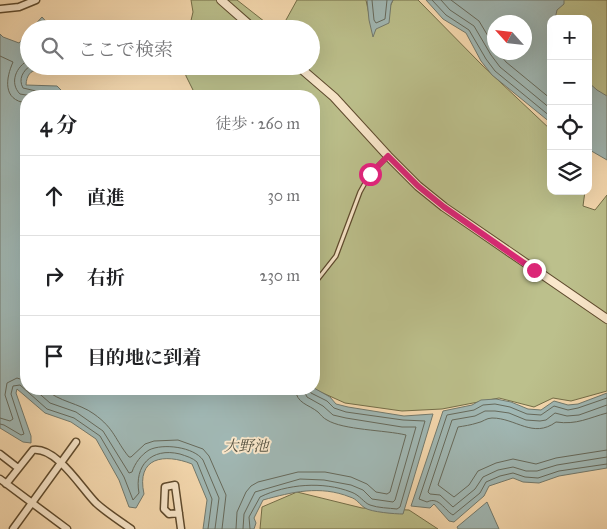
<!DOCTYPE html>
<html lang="ja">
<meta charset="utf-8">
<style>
:root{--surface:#fff;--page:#f6f6f6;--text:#202124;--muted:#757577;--line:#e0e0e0}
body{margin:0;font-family:"IM FELL Great Primer","Noto Serif JP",serif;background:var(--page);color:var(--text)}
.controls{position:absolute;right:15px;top:15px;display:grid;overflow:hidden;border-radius:10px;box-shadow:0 5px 20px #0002}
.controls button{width:45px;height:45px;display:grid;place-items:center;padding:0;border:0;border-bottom:1px solid var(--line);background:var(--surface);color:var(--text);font:25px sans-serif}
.compass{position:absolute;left:487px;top:15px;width:45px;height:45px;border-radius:50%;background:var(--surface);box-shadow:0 5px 20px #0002;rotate:297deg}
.stop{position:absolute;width:15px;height:15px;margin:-11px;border:4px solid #db2777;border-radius:50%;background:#fff}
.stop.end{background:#db2777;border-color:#fff;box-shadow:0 1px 5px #0008}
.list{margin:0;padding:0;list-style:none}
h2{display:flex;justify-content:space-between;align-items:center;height:65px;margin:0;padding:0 20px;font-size:21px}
h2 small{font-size:16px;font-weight:400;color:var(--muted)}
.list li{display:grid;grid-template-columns:32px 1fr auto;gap:15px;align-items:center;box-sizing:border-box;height:80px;padding:0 20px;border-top:1px solid var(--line)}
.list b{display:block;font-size:19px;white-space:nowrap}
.list em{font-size:16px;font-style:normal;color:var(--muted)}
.icon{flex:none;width:28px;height:28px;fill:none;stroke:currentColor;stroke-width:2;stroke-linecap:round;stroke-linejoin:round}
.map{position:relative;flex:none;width:607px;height:529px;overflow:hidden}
.search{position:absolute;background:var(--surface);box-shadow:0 5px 20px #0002;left:20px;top:20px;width:300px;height:55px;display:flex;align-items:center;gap:12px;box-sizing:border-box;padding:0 18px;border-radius:28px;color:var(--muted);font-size:19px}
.panel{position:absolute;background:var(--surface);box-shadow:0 5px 20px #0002;left:20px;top:90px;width:300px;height:305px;border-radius:20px}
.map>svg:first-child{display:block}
</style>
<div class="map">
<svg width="607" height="529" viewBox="0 0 607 529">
<rect width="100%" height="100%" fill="#f7dbb1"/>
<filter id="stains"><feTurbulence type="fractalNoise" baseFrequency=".004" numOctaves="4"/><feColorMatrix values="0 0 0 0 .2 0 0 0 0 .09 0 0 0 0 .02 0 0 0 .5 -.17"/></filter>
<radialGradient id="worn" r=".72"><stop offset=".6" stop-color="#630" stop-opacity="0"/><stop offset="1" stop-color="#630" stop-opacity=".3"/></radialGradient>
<path fill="#bcc08c" stroke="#746e48" d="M191,0H237L274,29H189L193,12Z
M297,0H366L370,19L384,20L393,0H418L482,65L551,130V191H585L583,206L595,210L607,195V391L571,401L553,398L534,407L499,398L442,409L402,411L345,403L314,389V179L318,173L314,168V96H196L186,76L184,66H311V29H281Z
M549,0H607V102L588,85V19H556Z
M297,492L362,508L409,510L438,529H260L262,507Z"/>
<path fill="#a1b9b6" stroke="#727a6e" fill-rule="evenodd" d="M367,0H393L391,4L389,23L376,29L373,37L369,20Z
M426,0H564V4L557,10L555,19H551V123L492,75L481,61L466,33L443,19ZM494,22H524V52H494Z
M42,17L53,29H31Z
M29,32V66H59C44,71 27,64 26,85L57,86L61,90L63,96H26V389L314,388L330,397L336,404L348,407L404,416L433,414L403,514C395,514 371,512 365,508C359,504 357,499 350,497C320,485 292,492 263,500L254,518L256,523L254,529H203L207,500L192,464C164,453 136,457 144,494L136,508L129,507L119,480L96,439L71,422L45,413L17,389L16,393L31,436V443L23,442L0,428V34L3,37L19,43Z
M588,82L597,90L607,96V160L588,149Z
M607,393V468L559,476L539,483L523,482L513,478L489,486L484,496L454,522L449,521L434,504L430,508L411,506L443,411L472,405L481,400L496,399L511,402L528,409L541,410L554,401L568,405L578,404Z
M487,502L499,529H458L457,527Z"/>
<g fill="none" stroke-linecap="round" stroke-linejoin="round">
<path stroke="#666a5c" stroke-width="1" d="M372,0L374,20L376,23L385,19L387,0
M432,0L446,15L469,30L486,59L495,71L551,117
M441,0L450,10L474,26L491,55L500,67L551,109
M451,0L479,21L494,46
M498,52L506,62L551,99
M0,56L13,62C6,78 2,100 26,103
M29,60C16,66 9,83 20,94L32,96
M30,66C23,71 18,79 23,88L36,91H54L58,96
M34,389L50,403L76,412L103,431L129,473L132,472C135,463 141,455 149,450C163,443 194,447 203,460L219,498L215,529
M45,389C59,402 79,403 94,414C115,429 115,440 129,457H131L145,444L154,441L178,440L203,449L209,456L226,495L222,529
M607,398L578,408L568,410L554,406L541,415L527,414L510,407L495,404L483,405L474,410L447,415L419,499L427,502C439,496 444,510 453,515L480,493L486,482L500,476L513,473L525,477L538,478L559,471L607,464
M607,405L579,415L567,416L555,413L546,420L540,421L526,420L509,413L495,411H485L475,416L452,420L428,492L430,494L440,495L453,507L475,489L483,477L498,470L513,467L526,471H537L557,465L607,457
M607,413C588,418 577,425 556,422C533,439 516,418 492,418C486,418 483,422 477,423C471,425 464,426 458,427L438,485L454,497L469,485L478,471L496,463L513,459L536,464L556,458L607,450
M0,418L10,421L13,419L5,395L7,383L17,378L26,381
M0,424L4,425L21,435L24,434L11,394L13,386L20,385L47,409L74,418L100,436L124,477L133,500L139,493C134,466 151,447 180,454C186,456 193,458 197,462L212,499L208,529
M236,529L237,512L246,492L251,486L258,482L298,472H325L351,477L367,484L376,492L387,494L390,492L406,435C385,430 343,430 327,420C323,418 321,415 318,412C308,404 297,404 295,389
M243,529L244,514L255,492L300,479L324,480L351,485L363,490L372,499L393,502L395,500L416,427H402L346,418L333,415L323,406L307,397L303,389
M250,529L249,517L260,497C287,484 323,481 351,492C360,495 364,503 370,505C378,508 389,508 397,509L400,507L425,421L403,420L346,412L334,408L327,401L311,393L309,389"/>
<defs>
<path id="service" d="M314,284L336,256L360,192L370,174L388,156"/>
<path id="minor" d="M0,9L19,7L36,0
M0,454L18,468
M0,479L67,529
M6,484L33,450C57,447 81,488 96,503C107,513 120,521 131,529
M179,513L169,514L164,509L165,487L175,485L181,529
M13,529L76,442"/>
<path id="tertiary" d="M221,0L254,29
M298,66L334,97L388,156L418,186L444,207L607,319"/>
</defs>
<use href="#service" stroke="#5f4b2e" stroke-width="5.5"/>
<use href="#minor" stroke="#5f4b2e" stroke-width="9"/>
<use href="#tertiary" stroke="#5f4b2e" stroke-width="10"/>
<use href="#service" stroke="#fae8cc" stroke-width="3"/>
<use href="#minor" stroke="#fae8cc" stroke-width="6"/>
<use href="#tertiary" stroke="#fae8cc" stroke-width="8"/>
</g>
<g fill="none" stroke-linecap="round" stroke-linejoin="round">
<path stroke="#db2777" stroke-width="6" d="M370,174L388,156L418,186L444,207L534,270"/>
</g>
<g text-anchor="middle" stroke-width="4" stroke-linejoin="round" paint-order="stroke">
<g font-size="15" font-style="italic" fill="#555242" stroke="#fae8cc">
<text x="246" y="451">大野池</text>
</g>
</g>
<rect width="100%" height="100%" filter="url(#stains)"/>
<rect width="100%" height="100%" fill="url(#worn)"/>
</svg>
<div class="controls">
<button>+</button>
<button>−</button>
<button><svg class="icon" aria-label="locate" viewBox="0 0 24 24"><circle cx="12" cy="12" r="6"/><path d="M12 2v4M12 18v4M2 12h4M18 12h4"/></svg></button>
<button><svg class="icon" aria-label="layers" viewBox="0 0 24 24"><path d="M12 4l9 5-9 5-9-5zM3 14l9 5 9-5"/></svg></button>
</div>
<svg class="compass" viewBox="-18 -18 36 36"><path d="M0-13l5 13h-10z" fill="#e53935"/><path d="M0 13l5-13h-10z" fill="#757577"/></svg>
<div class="stop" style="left:370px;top:174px"></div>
<div class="stop end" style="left:534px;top:270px"></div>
<div class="search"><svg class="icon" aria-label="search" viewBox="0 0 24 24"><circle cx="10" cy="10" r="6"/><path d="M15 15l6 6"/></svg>ここで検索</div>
<section class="panel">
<h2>4 分<small>徒歩 · 260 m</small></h2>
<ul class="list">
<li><svg class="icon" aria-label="ahead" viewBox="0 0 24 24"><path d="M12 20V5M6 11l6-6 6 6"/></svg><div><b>直進</b></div><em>30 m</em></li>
<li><svg class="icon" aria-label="right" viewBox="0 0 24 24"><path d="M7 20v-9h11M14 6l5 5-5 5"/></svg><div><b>右折</b></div><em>230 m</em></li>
<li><svg class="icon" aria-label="arrive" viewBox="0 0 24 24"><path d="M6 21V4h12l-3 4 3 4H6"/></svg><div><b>目的地に到着</b></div></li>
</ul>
</section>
</div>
